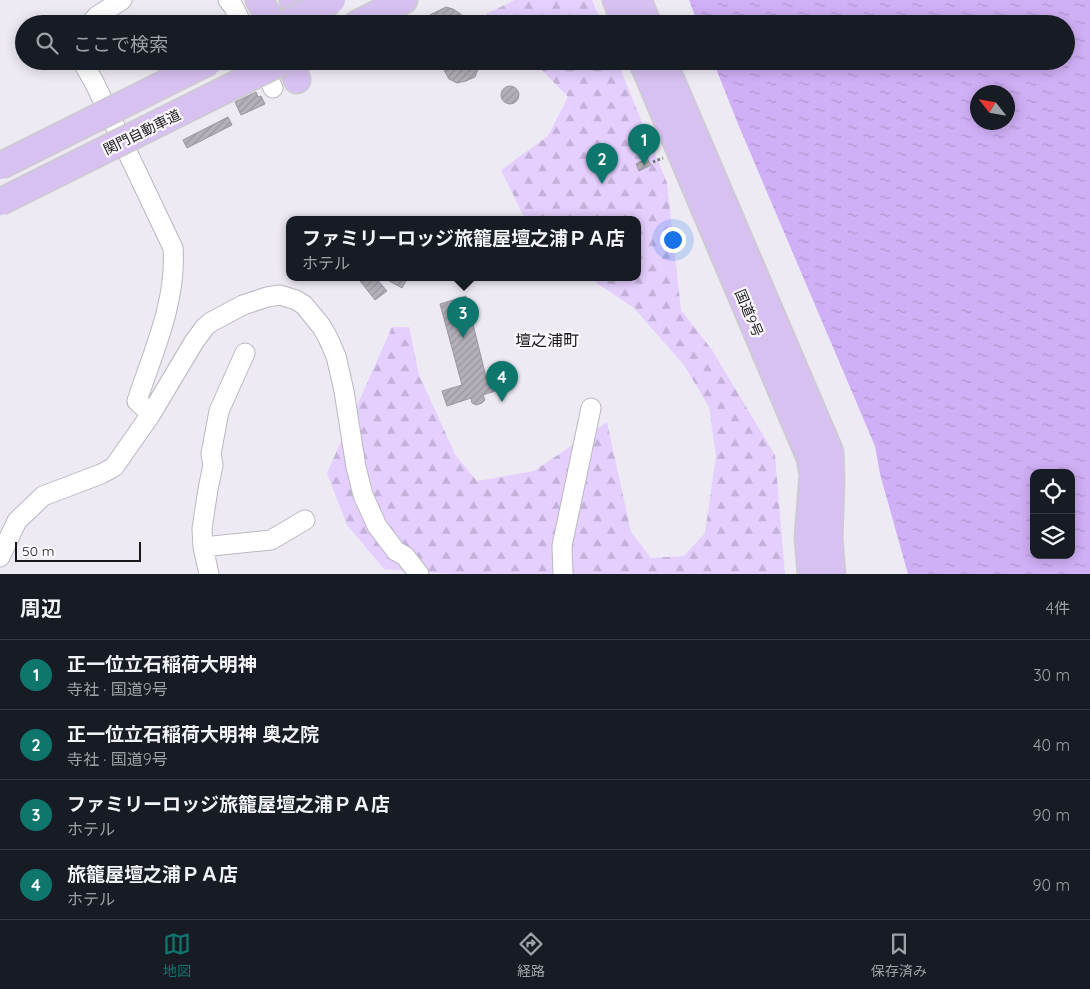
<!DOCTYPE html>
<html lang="ja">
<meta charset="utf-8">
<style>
:root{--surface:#171b24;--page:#242831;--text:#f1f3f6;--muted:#9ea1a6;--line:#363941;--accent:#0f766e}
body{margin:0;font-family:Quicksand,"Noto Sans JP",sans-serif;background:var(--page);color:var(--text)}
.controls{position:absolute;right:15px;bottom:15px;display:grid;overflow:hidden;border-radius:10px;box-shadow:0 2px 12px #0003}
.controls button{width:45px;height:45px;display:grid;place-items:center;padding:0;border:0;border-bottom:1px solid var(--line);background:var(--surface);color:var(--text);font:25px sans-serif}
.compass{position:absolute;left:970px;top:85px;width:45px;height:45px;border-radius:50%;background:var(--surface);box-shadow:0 2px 12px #0003;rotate:301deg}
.scale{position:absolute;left:15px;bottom:12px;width:126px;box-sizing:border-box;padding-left:5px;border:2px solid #18171a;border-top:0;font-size:14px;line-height:18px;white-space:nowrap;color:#18171a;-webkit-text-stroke:4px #fbf8fe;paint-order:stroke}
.you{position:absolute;left:672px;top:239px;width:18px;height:18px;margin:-12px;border:4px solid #fff;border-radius:50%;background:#1a73e8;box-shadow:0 0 0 8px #1a73e833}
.badge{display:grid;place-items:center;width:32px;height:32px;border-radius:50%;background:var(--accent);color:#fff;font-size:16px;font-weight:700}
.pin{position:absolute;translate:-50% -41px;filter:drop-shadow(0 1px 2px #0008)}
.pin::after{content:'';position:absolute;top:26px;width:18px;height:15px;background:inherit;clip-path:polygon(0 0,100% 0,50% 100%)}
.popup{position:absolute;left:286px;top:216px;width:355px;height:65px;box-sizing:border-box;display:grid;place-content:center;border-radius:10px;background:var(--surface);filter:drop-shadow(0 1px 4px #0005);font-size:16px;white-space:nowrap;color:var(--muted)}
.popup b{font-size:19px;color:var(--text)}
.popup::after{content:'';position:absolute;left:50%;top:100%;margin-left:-10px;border:10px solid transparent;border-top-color:var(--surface)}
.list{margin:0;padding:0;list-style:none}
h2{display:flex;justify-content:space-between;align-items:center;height:65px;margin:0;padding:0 20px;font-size:21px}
h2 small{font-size:16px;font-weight:400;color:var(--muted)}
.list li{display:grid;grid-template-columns:32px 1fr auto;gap:15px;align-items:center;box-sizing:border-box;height:70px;padding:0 20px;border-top:1px solid var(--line)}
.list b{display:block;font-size:19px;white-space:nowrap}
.list p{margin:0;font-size:16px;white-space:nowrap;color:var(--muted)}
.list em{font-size:16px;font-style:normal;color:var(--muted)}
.icon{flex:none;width:28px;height:28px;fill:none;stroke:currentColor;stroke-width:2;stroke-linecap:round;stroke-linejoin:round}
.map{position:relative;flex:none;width:1090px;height:574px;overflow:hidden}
.search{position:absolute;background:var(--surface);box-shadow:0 2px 12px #0003;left:15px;right:15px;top:15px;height:55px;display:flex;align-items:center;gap:12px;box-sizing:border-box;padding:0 18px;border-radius:28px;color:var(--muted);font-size:19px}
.sheet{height:345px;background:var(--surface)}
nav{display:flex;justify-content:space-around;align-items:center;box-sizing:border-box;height:70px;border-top:1px solid var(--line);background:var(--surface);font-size:14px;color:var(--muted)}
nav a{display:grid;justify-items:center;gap:2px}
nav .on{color:var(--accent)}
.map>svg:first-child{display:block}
</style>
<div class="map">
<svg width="1090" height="574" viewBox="0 0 1090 574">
<defs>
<pattern id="forest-firs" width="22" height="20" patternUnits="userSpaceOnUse" patternTransform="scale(1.25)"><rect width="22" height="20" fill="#e4cffe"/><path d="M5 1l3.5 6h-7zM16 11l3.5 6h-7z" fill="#c3b1d9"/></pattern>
<pattern id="water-ripples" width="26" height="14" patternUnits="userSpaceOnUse" patternTransform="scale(1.25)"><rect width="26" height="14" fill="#cfaff5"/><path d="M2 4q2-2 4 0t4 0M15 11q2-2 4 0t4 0" fill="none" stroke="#b196d1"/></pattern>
<pattern id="building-hatch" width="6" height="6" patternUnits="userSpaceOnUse" patternTransform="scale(1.25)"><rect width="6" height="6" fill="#b4b0b9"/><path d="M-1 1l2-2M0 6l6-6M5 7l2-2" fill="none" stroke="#9a979e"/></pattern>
</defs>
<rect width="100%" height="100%" fill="#eeeaf4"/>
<path fill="url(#forest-firs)" d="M515,0H592L602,24H496L486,14Z
M533,61H617L667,183L681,310L712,350L775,455L785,574H453L384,569L347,525L327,473L392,327H409L419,375L456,456L477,481L534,471L607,422L631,532L651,558L684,556L705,533L716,456L709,407L684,365L634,308L588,277H637V219H525L501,170L548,136L568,97Z"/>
<path fill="url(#water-ripples)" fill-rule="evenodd" d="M689,0H1090V574H908L880,474L875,446L738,124L713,61H1066V24H698ZM978,92H1008V122H978ZM1034,473H1071V555H1034Z"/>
<path fill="url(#building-hatch)" stroke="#9b97a0" d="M446,7L453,9L462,15L466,24H423L428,16Z
M439,61H481L475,77L466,81L457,83L449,79Z
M501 95a9 9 0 1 1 18 0a9 9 0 1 1-18 0Z
M256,92L258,97L261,96L265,104L241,115L235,102Z
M228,117L232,125L187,148L183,140Z
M647,158L651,165L639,171L636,164Z
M357,277H375L387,291L375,300Z
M382,277H411L410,280L407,279L402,288Z
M466,296L486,377L502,373L507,387L483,395L485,400L482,403L476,405L472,403L471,398L447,406L442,391L462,385L440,304Z"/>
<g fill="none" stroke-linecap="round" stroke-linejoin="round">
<defs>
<path id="minor" d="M228,0L233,6L242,24
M90,24L97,16L122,0
M82,61L94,82L173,248C177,301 153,352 137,401L151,414
M260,61L273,88
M203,547L271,540L305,520
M0,557L17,521L43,496L101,474L114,467L151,414L194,342L205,327L211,322L243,305L267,297L280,295L296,300L304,305L322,327L328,338L336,356L344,391L356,467L363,495L377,526L396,551L405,556L419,574
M209,574L203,547L202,529L208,489L213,465L211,454L219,411L245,353
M563,574L562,546L591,408"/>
<path id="highway" d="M259,0L274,24
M293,0L316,24
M616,0L626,24
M638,0L648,24
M357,24L404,0
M290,61L297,80
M642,61L810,458L813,475L808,538L811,574
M663,61L830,452L831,481L829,539L832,574"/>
</defs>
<use href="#minor" stroke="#bbb7c1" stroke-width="21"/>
<use href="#highway" stroke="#cccccd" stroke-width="29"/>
<path stroke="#79777d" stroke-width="3" stroke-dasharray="2.5 2.5" stroke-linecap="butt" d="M653,162L663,158"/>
<use href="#minor" stroke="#fff" stroke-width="19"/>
<use href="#highway" stroke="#d6c1f1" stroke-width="26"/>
<defs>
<path id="highway-bridge" d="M285,24L332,0
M0,166L210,61
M0,202L283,61"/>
</defs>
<use href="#highway-bridge" stroke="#cccccd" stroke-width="29" stroke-linecap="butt"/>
<use href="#highway-bridge" stroke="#d6c1f1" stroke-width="26"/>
</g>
<g text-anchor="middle" stroke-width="4.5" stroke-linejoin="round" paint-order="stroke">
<g font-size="14" fill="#18171a" stroke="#fbf8fe">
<text transform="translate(142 132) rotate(-26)" y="5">関門自動車道</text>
<text transform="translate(749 313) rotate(67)" y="5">国道9号</text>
</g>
<g font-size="16" fill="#18171a" stroke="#fbf8fe">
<text x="547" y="346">壇之浦町</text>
</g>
</g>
</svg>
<div class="controls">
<button><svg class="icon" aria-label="locate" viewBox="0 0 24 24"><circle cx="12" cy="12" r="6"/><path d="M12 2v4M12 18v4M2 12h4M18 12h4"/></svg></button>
<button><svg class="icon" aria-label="layers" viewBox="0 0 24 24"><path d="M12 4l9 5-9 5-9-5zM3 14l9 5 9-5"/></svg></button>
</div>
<svg class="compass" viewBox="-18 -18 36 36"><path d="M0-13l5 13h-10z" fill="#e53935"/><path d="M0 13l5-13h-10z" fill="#9ea1a6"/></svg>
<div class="scale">50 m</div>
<div class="you"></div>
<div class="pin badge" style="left:644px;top:165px">1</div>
<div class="pin badge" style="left:602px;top:184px">2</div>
<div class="pin badge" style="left:463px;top:338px">3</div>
<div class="popup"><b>ファミリーロッジ旅籠屋壇之浦ＰＡ店</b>ホテル</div>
<div class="pin badge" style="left:502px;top:402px">4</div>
<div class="search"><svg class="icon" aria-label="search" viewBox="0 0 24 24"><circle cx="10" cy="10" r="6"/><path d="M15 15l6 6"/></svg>ここで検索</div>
</div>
<section class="sheet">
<h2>周辺<small>4件</small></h2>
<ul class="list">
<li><span class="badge">1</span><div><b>正一位立石稲荷大明神</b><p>寺社 · 国道9号</p></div><em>30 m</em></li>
<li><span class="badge">2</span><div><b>正一位立石稲荷大明神 奥之院</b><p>寺社 · 国道9号</p></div><em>40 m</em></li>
<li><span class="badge">3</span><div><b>ファミリーロッジ旅籠屋壇之浦ＰＡ店</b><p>ホテル</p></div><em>90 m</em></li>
<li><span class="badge">4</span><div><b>旅籠屋壇之浦ＰＡ店</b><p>ホテル</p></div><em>90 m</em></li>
</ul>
</section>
<nav>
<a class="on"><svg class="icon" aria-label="map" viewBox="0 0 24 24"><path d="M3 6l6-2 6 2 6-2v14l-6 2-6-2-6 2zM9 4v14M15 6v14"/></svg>地図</a>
<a><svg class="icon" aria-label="directions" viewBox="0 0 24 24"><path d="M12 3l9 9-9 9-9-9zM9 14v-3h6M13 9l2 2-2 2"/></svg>経路</a>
<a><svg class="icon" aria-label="saved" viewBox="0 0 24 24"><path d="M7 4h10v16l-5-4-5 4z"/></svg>保存済み</a>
</nav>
